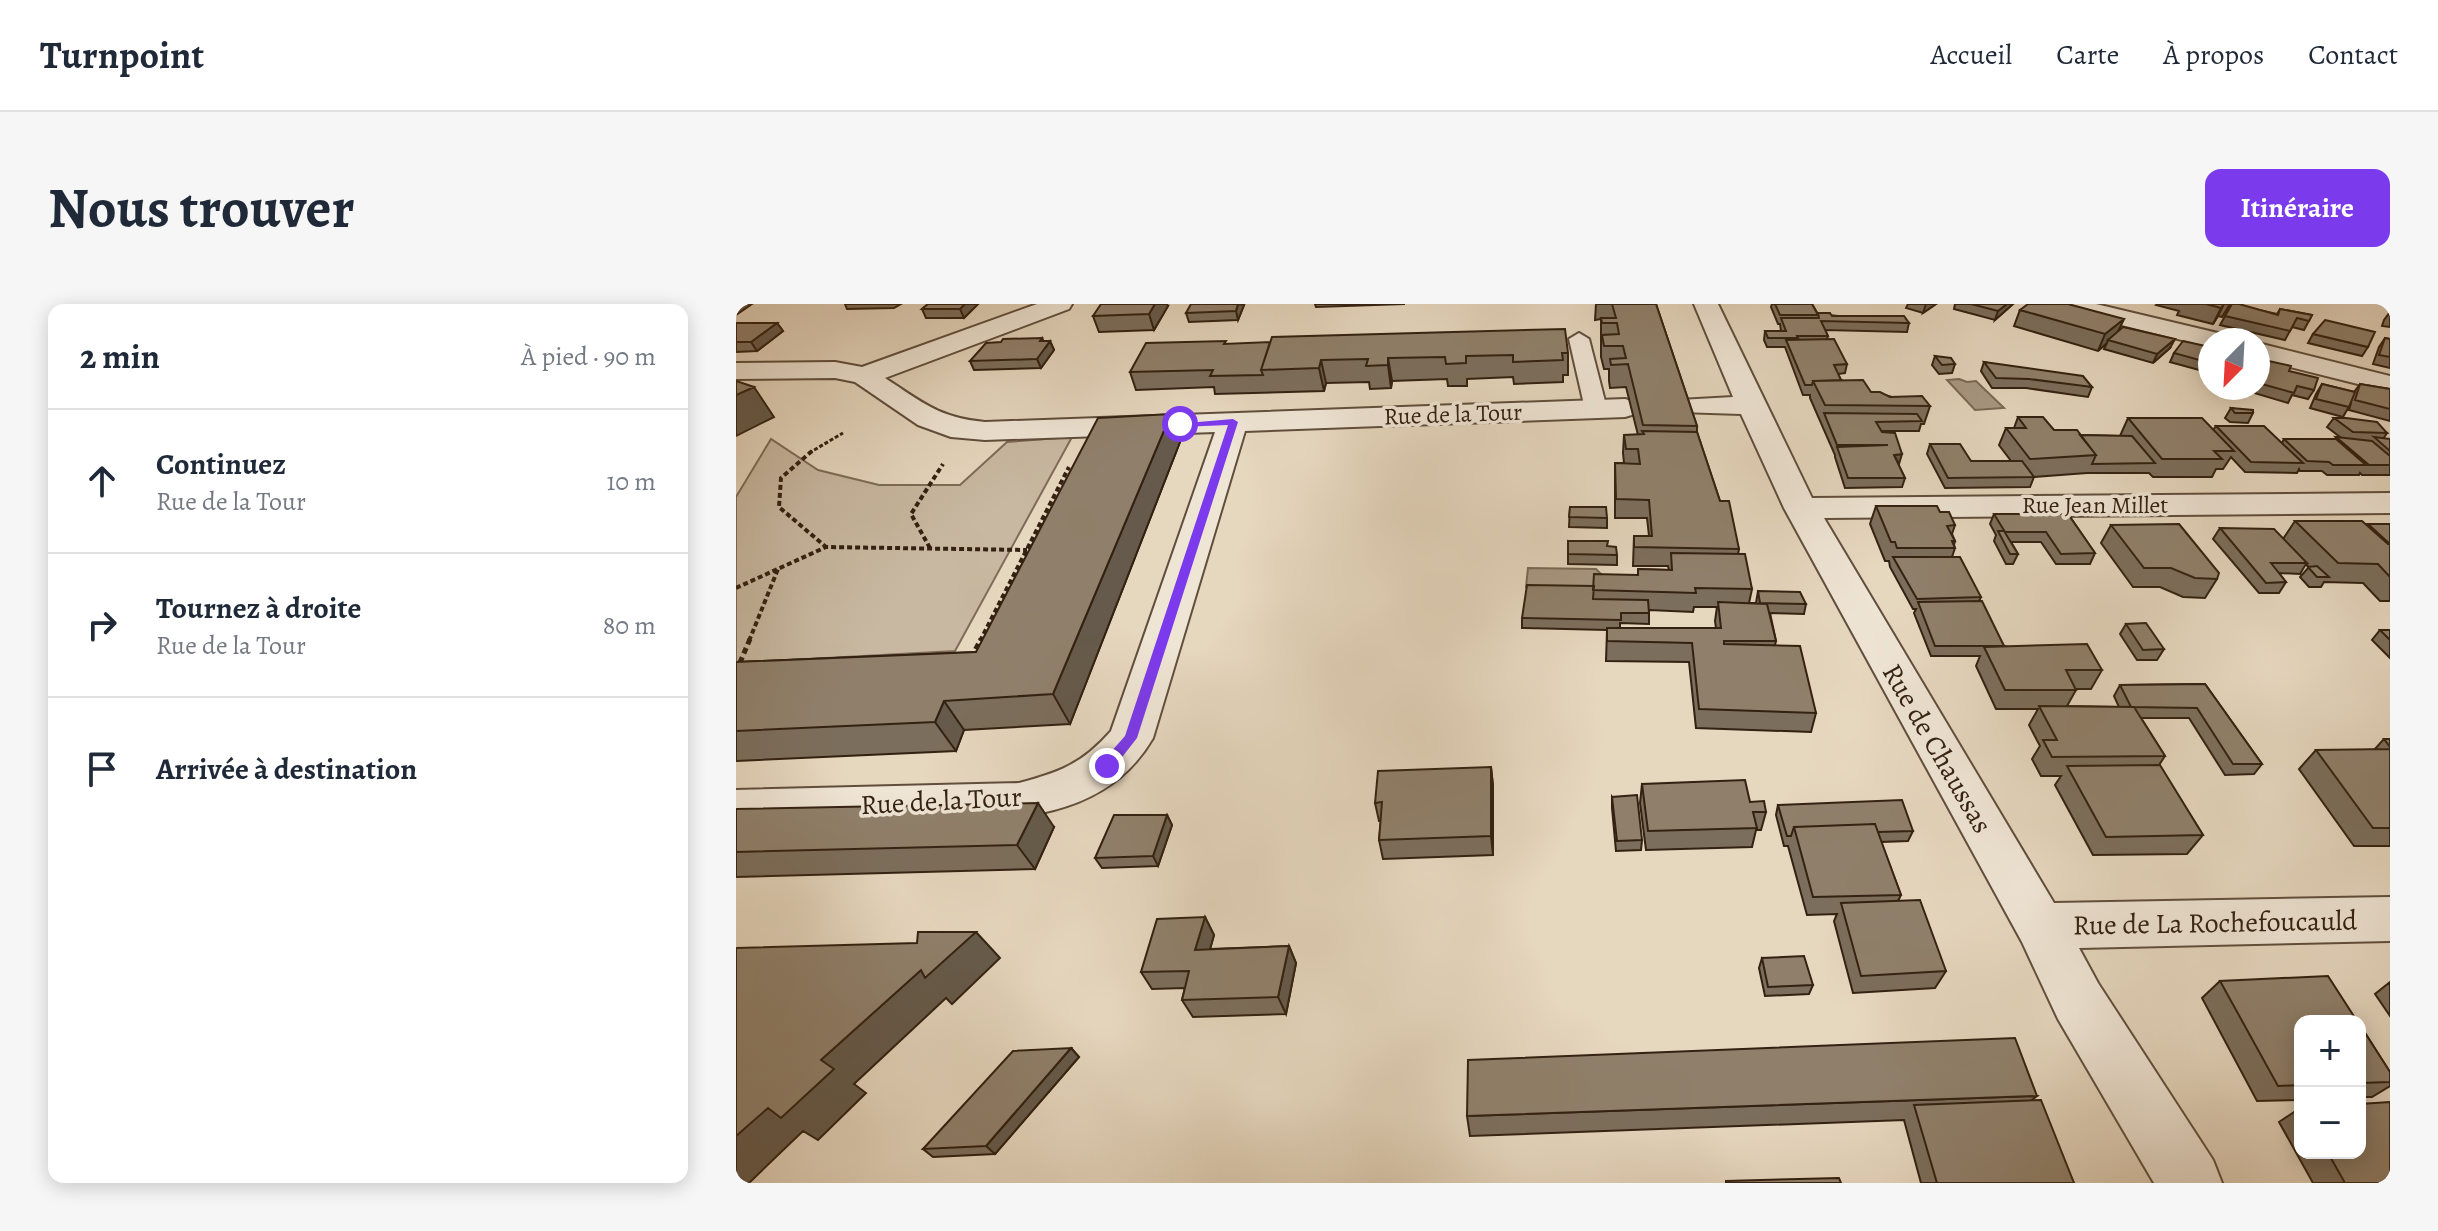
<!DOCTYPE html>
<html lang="fr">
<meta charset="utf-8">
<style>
:root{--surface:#fff;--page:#f6f6f7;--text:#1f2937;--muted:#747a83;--line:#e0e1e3;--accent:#7c3aed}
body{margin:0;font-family:Alegreya,serif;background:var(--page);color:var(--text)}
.controls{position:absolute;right:24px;bottom:24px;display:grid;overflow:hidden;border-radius:16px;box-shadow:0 4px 20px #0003}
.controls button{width:72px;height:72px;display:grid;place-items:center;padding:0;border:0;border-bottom:2px solid var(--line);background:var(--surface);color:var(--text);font:40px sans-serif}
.compass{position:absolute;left:1462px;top:24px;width:72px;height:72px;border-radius:50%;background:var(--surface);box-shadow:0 4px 20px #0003;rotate:204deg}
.stop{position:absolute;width:24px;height:24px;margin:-18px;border:6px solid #7c3aed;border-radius:50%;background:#fff}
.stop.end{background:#7c3aed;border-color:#fff;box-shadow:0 2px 8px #0008}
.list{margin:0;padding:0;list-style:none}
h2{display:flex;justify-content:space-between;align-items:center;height:104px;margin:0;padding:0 32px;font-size:34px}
h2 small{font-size:26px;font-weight:400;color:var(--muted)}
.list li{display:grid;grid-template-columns:52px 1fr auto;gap:24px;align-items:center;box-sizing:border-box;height:144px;padding:0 32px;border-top:2px solid var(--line)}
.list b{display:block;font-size:30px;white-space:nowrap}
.list p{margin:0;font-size:26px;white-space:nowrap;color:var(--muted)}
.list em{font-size:26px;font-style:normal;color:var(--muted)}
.icon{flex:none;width:44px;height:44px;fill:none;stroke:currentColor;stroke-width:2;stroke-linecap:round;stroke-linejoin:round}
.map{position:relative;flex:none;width:1654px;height:879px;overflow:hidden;border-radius:16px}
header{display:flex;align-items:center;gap:48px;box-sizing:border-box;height:112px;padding:0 40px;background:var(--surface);border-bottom:2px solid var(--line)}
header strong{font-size:38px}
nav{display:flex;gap:44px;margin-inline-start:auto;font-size:28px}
.intro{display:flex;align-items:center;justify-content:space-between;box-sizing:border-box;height:192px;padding:0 48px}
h1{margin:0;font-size:56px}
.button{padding:20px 36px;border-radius:16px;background:var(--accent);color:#fff;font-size:28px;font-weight:700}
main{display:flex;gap:48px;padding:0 48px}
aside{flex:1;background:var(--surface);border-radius:16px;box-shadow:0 4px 20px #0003}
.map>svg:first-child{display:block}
</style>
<header>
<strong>Turnpoint</strong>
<nav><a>Accueil</a><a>Carte</a><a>À propos</a><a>Contact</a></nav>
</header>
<div class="intro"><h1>Nous trouver</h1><a class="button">Itinéraire</a></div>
<main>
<aside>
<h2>2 min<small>À pied · 90 m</small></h2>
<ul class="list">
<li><svg class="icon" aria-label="ahead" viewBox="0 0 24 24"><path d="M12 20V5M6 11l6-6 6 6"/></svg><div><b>Continuez</b><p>Rue de la Tour</p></div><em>10 m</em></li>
<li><svg class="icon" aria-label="right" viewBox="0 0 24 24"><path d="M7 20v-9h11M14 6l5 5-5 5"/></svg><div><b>Tournez à droite</b><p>Rue de la Tour</p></div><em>80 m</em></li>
<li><svg class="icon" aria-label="arrive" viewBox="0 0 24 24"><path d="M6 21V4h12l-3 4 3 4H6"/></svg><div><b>Arrivée à destination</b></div></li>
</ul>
</aside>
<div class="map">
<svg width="1654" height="879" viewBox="0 0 1654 879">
<rect width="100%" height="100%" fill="#e6d7bf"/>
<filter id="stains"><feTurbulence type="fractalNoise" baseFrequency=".0025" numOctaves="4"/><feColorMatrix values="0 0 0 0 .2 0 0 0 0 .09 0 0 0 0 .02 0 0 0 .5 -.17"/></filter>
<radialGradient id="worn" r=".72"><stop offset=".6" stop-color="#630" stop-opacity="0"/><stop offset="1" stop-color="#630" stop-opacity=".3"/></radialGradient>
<path fill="#c8b8a1" stroke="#7e6c59" stroke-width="2" d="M336,133L219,347L0,359V193L35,135L82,166L143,181H224L271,138Z"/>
<path fill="#a99984" stroke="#7a6956" stroke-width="2" d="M1223,75L1231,78L1240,77L1268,104L1239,106L1211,76Z
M792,264L860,265L865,270L860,284L790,283Z"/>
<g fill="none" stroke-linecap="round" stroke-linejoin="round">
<defs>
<path id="service" d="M843,29L853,35L871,105L868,110L860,112L849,105L833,35Z"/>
<path id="minor" d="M301,0H336L333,5L149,74C186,98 203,114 249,118L889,95L899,98L903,104L899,110L889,113L509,127L417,434C365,524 255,516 165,518C110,519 55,521 0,522V486L283,479C324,468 346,460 375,427L479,128L249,136L215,133L182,121L119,78L99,74L0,75V59L99,58L126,63Z
M958,0H982L1076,194L1654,189V209L1088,214L1318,599L1654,593V637L1343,644L1362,679L1477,856L1486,879H1418L1322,715L1286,638L1048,204L1005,110L943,108L939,102L943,96L997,93Z
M1318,0H1360L1486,30L1490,36H1474V43L1321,5Z
M1522,39L1654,72V88L1522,55Z"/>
</defs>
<use href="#service" stroke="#604e3c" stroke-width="4"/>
<use href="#minor" stroke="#604e3c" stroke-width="4"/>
<path stroke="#332111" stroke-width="3" stroke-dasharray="4 2" stroke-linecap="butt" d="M73,149L107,129"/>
<path stroke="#332111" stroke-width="4" stroke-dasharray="5 3" stroke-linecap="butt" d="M76,147L45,174L43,203L90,243
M194,244L175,210L207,160
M0,284L90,243L291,246
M13,337L42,265
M244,337L333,163"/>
<path stroke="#332111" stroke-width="5" stroke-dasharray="6 4" stroke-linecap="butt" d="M235,354L245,335
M0,368L14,335"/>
<use href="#service" fill="#efe5d5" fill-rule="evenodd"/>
<use href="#minor" fill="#efe5d5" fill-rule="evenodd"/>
</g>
<path fill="#7c6e5c" stroke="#332111" stroke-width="2" fill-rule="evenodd" d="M109,0H165L158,4L111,5Z
M192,0H242L228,14H190L186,5Z
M579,0H669L580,3Z
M860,0H920L961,122V128L984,197L1003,245L1002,250L1016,285L1013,299H1020L1022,287L1070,300L1068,310L1034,309L1040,337L1039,341L1080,409L1075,428L960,424L953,358L870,357L871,326L786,324V314L858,282L902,271V265L933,266L932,262H897L898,232H913L911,214H879V159H888L887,149L888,131H902L890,83L874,84L873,77V65H868L865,53V15L859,16ZM958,303H981L979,317L980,324H884V319L913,320V306L957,308Z
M1036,0H1076L1082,10L1173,19L1171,28L1089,26L1092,32L1091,35L1111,60L1109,69L1102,70L1105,76L1135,88L1194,102L1188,120H1185L1183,127H1145L1169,174L1166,183L1109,184L1099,153V151L1074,94V91H1067L1049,43H1031L1028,36L1029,27H1045L1044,20H1042L1035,3Z
M1172,0H1200L1187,9L1170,4Z
M1219,0H1277L1259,16L1218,5Z
M1421,0H1494L1486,13L1482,12L1477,20L1441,11L1443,7L1420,1Z
M1496,0L1541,10L1544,5L1576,11L1568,26L1556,23L1549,36L1484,21Z
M508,1L502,16L453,18L450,9Z
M432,2L418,26L363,28L357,12Z
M1284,6L1382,27L1434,44L1417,59L1368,45L1371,39L1362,47L1278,22Z
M1654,8V23L1646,22L1648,16Z
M0,19H41L47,27L21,47L0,48Z
M1577,30L1632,43L1626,52L1572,39Z
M306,34L307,37H314L318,46L305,64L238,66L234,57Z
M1649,34L1654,35V64L1637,60L1643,43Z
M491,40L832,49V71H827V78L778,80L777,73L731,75V82H712L711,75L656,77L655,84L634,85L633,78L590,79L588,87L479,90L478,83L400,86L394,68Z
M1474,43V69L1434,58L1438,49Z
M1199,52L1219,60L1216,69L1203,70L1196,61Z
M1248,58L1356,83L1352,93L1290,84H1256L1245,67Z
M1522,66L1553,67L1578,86L1572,95L1556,91L1552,99L1505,85L1506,84H1522Z
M1586,80L1618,88L1624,80L1654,85V117L1613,106L1615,99L1607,113L1574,104L1580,90Z
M1495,104L1517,109L1512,119L1494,118L1489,114Z
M435,110L444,138L334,420L228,426L220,447L0,457V358L240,348Z
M1282,113L1318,126L1344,131L1384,132L1392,114L1477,126L1480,122L1546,139L1548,135H1599L1600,133H1604L1591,123L1598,114L1651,129L1647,135H1654V171H1626L1624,169L1623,171H1591L1586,167H1564L1563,165L1561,169L1509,168L1495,153L1487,165H1480L1476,173H1417L1413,169H1351L1298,173L1294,183L1209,184L1191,150L1194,140L1235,157H1275L1263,141L1270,124H1278Z
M1140,202L1204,208L1219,221L1216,230L1219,237L1218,241L1219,244L1216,253L1245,293L1243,297L1268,342L1366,366L1355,385H1340V386L1331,402L1383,403L1378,392L1384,381L1469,380L1526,460L1518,470L1489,471L1453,414H1405L1429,452L1423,461L1467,531L1451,550L1357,551L1319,481L1325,472H1305L1296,455L1304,442L1293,421L1302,405H1260L1240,362L1244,352H1195L1178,309L1180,305H1177L1154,263L1153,257H1149L1134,220Z
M834,203L871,214V224L833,223Z
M1258,210H1332L1359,249L1354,260H1320L1305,238H1275L1282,250L1277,260H1270L1258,237L1260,231L1254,220Z
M1559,217L1631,221L1632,220H1654V297H1644L1627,279L1588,278L1585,283H1573L1564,273L1573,263L1570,260L1564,270L1543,269L1550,278L1543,289H1523L1477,235L1484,224L1547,235Z
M1375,221L1481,275L1469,294L1447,293L1424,283H1397L1365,239Z
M832,237L881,251V261L832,260Z
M1390,320L1428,345L1421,356H1401L1384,330Z
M1644,326H1654V354L1636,336Z
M1648,435H1654V542H1618L1563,465L1580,446H1638Z
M755,463L757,482V551L647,555L643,536L645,517H643L639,499Z
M906,480L1014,498L1030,508L1025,526H1020L1016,543L910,546L904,499Z
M876,493L906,536L905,546L880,547L876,504Z
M1042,501L1177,527L1172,537L1145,538L1165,591L1162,597L1210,667L1199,684L1117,689L1098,617L1101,610L1071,611L1052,542H1048L1040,511Z
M0,505L318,523L299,565L0,573Z
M431,511L436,521L422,562L366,564L359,554Z
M469,613L478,631L474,645L553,642L560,659L550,710L457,713L446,696L449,684L416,685L405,668Z
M1026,654L1077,681L1073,690L1029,692L1023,664Z
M1484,677L1564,717V796L1521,797L1466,694Z
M1654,678V712L1639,690Z
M1624,721L1654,768V782L1636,793H1624Z
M335,744L343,753L259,850L197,853L187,845Z
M1301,792L1296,796L1338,879H1185L1168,816L734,832L731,812Z
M1564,804V849H1624L1654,879H1577L1543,818Z"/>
<path fill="#655a4b" stroke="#332111" stroke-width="2" d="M0,0H16L0,11Z
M229,0H242L228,14L224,5Z
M419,0H431L432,2L418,26L413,10Z
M502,0L508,1L502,16L500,7Z
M1190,0H1200L1187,9Z
M1271,0H1277L1259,16L1262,7Z
M1488,0L1482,12L1477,20L1485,4Z
M1388,15L1380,32L1372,36L1371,39L1362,47L1369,30Z
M41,19L47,27L21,47L15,38Z
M306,34L310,43L314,37L318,46L305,64L301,55L304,37Z
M1439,35L1434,44L1417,59L1421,50Z
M652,54L656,77L655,84L652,61Z
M585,56L590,79L588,87L583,64Z
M18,83L38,113L0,132V91Z
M435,110L444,138L334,420L317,390Z
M1166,150L1163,160L1158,151Z
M208,397L228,426L220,447L199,418Z
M755,463L757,482V551L755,532Z
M302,499L318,523L299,565L281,541Z
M431,511L436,521L422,562L417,552Z
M469,613L478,631L469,663L459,646Z
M240,628L264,654L216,700L210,694L118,780L130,789L82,836L67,827L13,879H0V832L185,666Z
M553,642L560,659L550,710L542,693Z
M335,744L343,753L259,850L250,842Z"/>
<path fill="#90806b" stroke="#332111" stroke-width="2" d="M192,0H229L224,5H186Z
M365,0H419L413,10L357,12Z
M455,0H502L500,7L450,9Z
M876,0H920L961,122L907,121L892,60L875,61L874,55L890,54L887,42H868L866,31L883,30L881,19H866L865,14H880Z
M1039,0H1076L1082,11H1044Z
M1235,0H1271L1262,7Z
M1292,0H1332L1388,15L1369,30L1284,6Z
M1470,0H1488L1485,4Z
M1496,0H1503L1542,11L1544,5L1576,11L1573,17L1561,14L1554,27L1489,12Z
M1082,9H1094L1096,12H1168L1173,19L1085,17L1092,32H1061L1062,34H1032L1029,27H1050L1045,14H1083Z
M1589,16L1639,28L1632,43L1577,30Z
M0,19H41L15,38H0Z
M1387,23L1439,35L1421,50L1372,36Z
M829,25L832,49H826L827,56L777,58V51L730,52V59L710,60L709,53L652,54V61L630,62L632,55L585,56L583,64L525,66L536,33Z
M306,34L304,37H314L301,55L234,57L250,39L265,38L267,35Z
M1649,34L1654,35V53L1643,51Z
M1098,35L1111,60L1098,61L1105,76L1077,77L1076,81H1069L1050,36Z
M490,37L488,40L534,38L525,66L527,71L474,72L477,66L394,68L410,39Z
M1447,37L1474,43V59L1438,49Z
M1199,52L1215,54L1219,60L1206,61Z
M1528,56L1555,62L1553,67L1582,74L1578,86L1561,82L1558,89L1522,79V66Z
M1248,58L1347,72L1356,83L1293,75L1260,74Z
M1127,76L1135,88H1144L1154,93L1186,92L1194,102L1089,101L1077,77Z
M0,77L18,83L0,91Z
M1586,80L1619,88L1613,103L1580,95Z
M1624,80L1654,85V105L1619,96Z
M1495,104L1517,106V109H1499Z
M1088,109L1181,110L1186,117L1140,118L1146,128L1159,129L1166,150L1158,151L1169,174H1112L1101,143L1152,141H1101Z
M435,110L317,390L208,397L199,418L0,427V358L240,348L362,114Z
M1282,113H1307L1318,126H1341L1360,151L1294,155L1270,124H1290Z
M1392,114H1466L1498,147H1478L1486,155H1426Z
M1598,114H1610L1641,118L1651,129L1617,128Z
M1480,122H1528L1567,159L1515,158Z
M906,127L961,128L984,197H993L1003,245L898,243V232H916L913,196L880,195L879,159L904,160L902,145H890L888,131L908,130Z
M1344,131L1396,132L1419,159L1356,160L1360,151Z
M1600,133L1636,137L1654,152V161H1633Z
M1638,133L1654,135V147Z
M1548,135H1600L1630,161H1597L1593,158L1571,157Z
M1194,140H1224L1235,157H1286L1298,173L1212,174Z
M1140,202H1201L1204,208H1213L1219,221L1211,222L1219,237H1216L1219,244H1161L1159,238H1155Z
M834,203H870L871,214L833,213Z
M1258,210H1332L1359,249L1325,250L1310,228H1269Z
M1559,217H1626L1652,240H1654V273L1642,260L1602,259Z
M1443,220L1483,269L1481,275L1459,274L1435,264H1408L1375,221Z
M1632,220H1654V240Z
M1484,224L1538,225L1571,259H1535L1550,278L1530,279Z
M1262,227H1268L1282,250H1274Z
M832,237H872L871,242L880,243L881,251L832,250Z
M935,249L1009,250L1016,285L959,284L960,289L857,286L858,270L902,271V265L936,266Z
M1157,253H1224L1245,293L1181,295Z
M1581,262L1593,273H1581L1572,263Z
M791,281L858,282L857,295L912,296L913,309H885V316L786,314Z
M1022,287L1064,288L1070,300L1024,299Z
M1246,297L1268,342H1199L1182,298Z
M982,298L1031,300L1040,337H988V340L1064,342L1080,409L963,405L956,339L871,337V324H985Z
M1410,319L1428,345L1407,346L1390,320Z
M1644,326H1654V336Z
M1351,340L1366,366H1330L1340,386H1269L1248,343Z
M1469,380L1526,460H1497L1461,404L1395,403L1384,381Z
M1303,402L1398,403L1429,452L1316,453L1307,436H1321Z
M1648,435H1654V443Z
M1654,445V524H1637L1580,446Z
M1424,461L1467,531L1370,533L1331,462Z
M755,463V532L643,536L646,498L639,499L642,467Z
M1009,476L1014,498L1028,497L1030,508H1017L1021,524L912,527L906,480Z
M901,491L906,536L881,537L876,493Z
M1166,496L1177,527L1142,528L1139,520L1058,523L1055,532H1051L1042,501Z
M302,499L281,541L0,548V505Z
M378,511H431L417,552L359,554Z
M1139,520L1165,591L1077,593L1058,523Z
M1184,596L1210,667L1125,672L1105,599Z
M469,613L459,646L553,642L542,693L446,696L453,667L405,668L421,615Z
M182,628H240L189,674L185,666L85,756L98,765L45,814L32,804L0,832V644L181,639Z
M1068,652L1077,681L1032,683L1026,654Z
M1592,672L1621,717H1564V781L1542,782L1484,677Z
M1624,721L1654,768V778L1624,779Z
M1279,734L1301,792L731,812L732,756Z
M335,744L250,842L187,845L277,747Z
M1305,796L1338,879H1201L1178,801Z
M1654,798V879H1609L1592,849H1624V800Z
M1103,874L1105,879H990V877Z"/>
<path fill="#7c3aed" d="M497,115L502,118L401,434L376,466H366V458L389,432L492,121L444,123L439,120Z"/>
<g text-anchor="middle" stroke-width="7" stroke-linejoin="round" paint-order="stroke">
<g font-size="24" fill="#332111" stroke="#efe5d5">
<text transform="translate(717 110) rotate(-2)" y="8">Rue de la Tour</text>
<text x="1359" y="209">Rue Jean Millet</text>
</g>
<g font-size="28" fill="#332111" stroke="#efe5d5">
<text transform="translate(1202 444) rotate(60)" y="10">Rue de Chaussas</text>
<text transform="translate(205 496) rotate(-3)" y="10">Rue de la Tour</text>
<text transform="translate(1479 618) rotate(-1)" y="10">Rue de La Rochefoucauld</text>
</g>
</g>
<rect width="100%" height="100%" filter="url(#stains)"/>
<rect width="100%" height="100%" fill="url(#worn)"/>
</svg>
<div class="controls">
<button>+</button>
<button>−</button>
</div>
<svg class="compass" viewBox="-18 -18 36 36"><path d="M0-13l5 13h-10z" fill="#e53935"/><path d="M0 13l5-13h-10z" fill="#747a83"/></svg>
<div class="stop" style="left:444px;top:120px"></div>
<div class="stop end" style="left:371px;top:462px"></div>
</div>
</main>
